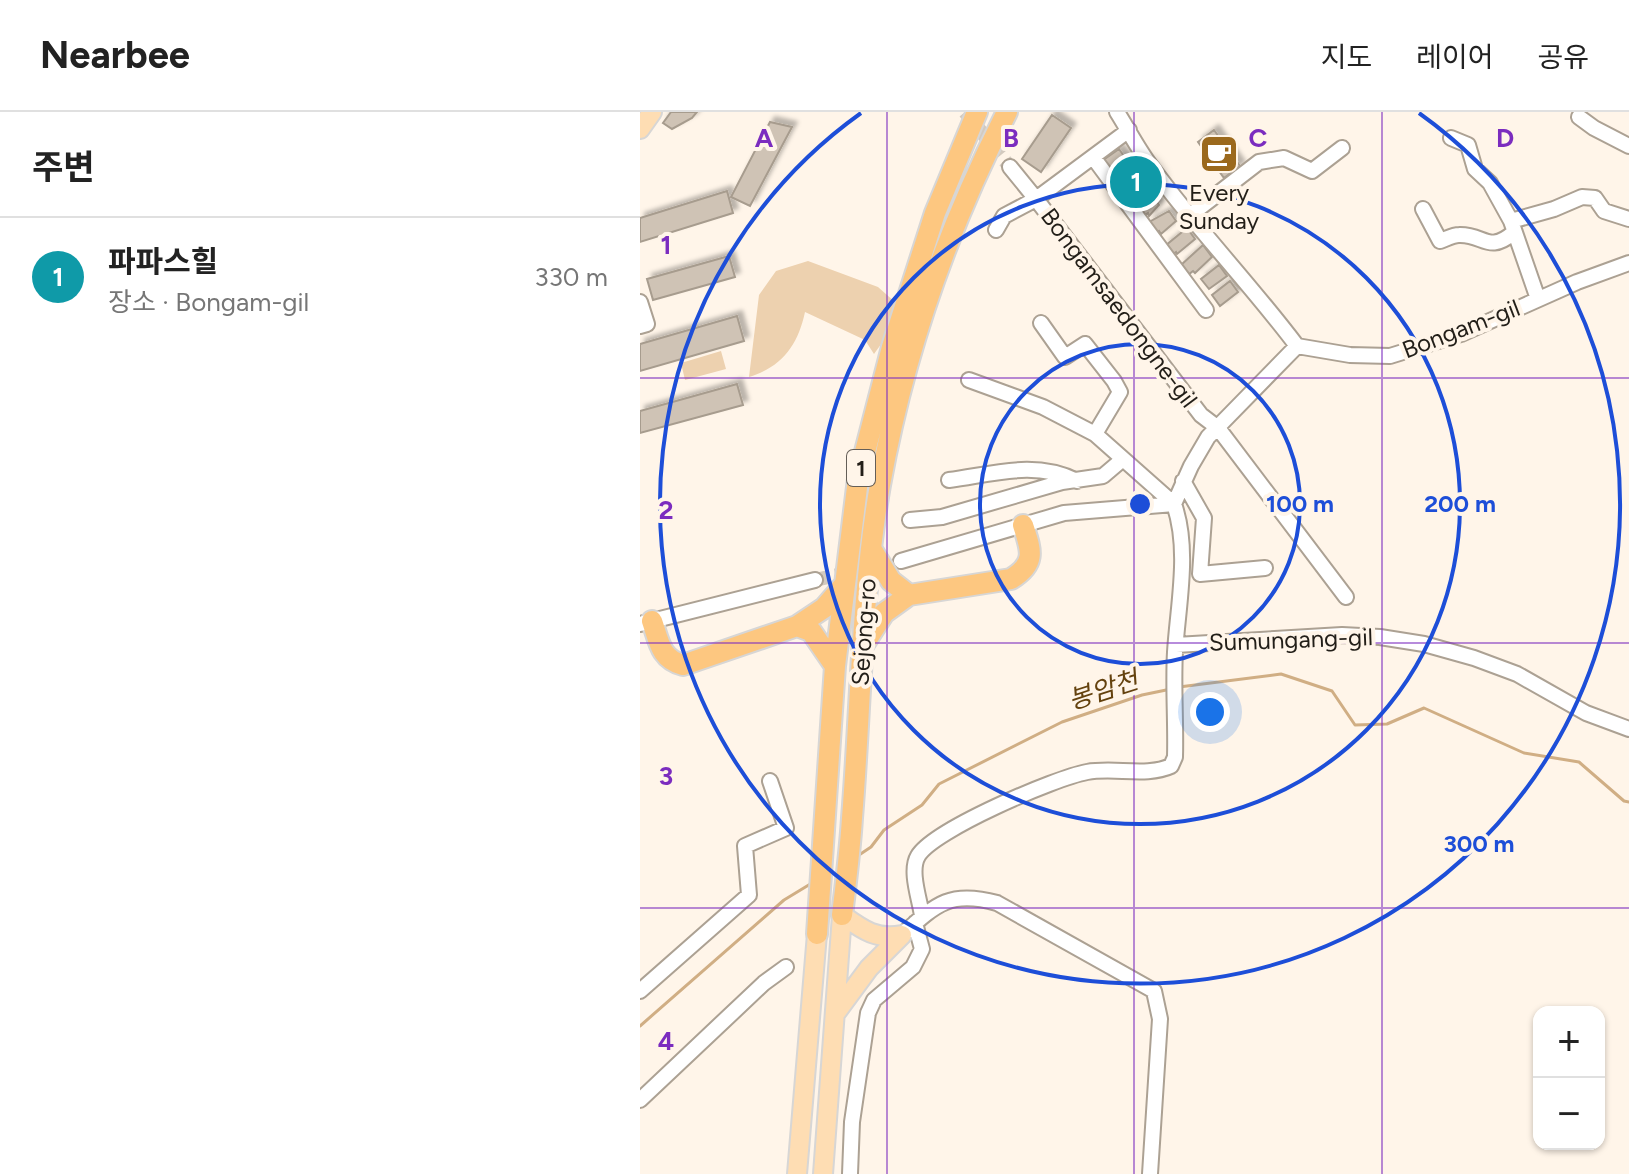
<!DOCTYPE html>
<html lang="ko">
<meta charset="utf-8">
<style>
:root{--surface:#fff;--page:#f6f6f6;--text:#222;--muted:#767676;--line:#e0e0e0;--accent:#d93025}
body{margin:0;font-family:Figtree,"Noto Sans KR",sans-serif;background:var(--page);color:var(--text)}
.controls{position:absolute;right:24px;bottom:24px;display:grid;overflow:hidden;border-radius:16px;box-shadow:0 2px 6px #0004}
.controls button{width:72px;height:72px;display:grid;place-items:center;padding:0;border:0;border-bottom:2px solid var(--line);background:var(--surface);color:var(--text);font:40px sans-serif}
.you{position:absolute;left:570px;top:600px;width:28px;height:28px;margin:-20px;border:6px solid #fff;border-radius:50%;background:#1a73e8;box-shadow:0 0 0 12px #1a73e833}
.badge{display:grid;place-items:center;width:52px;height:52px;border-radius:50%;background:var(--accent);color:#fff;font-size:26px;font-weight:700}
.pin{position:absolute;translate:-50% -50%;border:4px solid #fff;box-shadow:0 2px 8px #0006}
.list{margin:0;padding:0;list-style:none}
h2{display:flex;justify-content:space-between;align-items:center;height:104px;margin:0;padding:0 32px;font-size:34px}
h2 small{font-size:26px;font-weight:400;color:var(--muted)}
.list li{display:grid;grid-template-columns:52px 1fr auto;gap:24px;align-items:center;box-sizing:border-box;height:120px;padding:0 32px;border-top:2px solid var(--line)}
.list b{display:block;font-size:30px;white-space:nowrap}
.list p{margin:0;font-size:26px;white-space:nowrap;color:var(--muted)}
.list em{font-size:26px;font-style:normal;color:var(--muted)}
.map{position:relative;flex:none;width:989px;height:1062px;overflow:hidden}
header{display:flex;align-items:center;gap:48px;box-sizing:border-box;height:112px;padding:0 40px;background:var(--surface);border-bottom:2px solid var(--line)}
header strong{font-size:38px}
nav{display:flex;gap:44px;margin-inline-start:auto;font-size:28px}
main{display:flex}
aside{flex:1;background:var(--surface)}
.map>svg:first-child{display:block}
</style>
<header>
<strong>Nearbee</strong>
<nav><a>지도</a><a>레이어</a><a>공유</a></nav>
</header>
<main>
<aside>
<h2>주변<small></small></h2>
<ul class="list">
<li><span class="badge" style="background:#0f9aa8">1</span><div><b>파파스힐</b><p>장소 · Bongam-gil</p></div><em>330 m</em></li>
</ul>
</aside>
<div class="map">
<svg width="989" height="1062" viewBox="0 0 989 1062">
<defs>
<filter id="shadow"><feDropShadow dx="5" dy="-5" stdDeviation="2" flood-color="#0004"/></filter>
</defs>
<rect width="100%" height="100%" fill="#fff5e9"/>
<path fill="#edd1af" d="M168,149L238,175L256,191L249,221L234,242L225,228L165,200C158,233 142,255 109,265L119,183L136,159Z
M81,239L86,257L45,268L41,251Z"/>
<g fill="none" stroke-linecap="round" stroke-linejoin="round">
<path stroke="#d0ae84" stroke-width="3" d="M539,575L641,562L692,579L715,613L747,612L784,596L884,641L939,650L984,689L989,690
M216,745L231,735L244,718L282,693L299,672L422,610L502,583L531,577
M0,914L144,788L172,771"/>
</g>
<path fill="#cfc3b5" stroke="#a79c8e" stroke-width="2" filter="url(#shadow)" d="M31,0H57L52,6L32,17L23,11Z
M412,3L431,16L401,60L382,47Z
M130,10L152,15L110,94L91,85Z
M574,18L600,54L584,66L558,30Z
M479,37L486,47L482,50L485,55L477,62L473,57L467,61L459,51Z
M500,58L509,69L503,73L505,76L491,82L483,71L494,59L495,62Z
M87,79L93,101L0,130V106Z
M511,81L519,93L509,104L508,101L501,105L493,94L504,83L506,85Z
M529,99L536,109L521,122L519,119L515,122L509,113L511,109Z
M547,116L555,127L537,142L536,140L532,143L525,134Z
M563,133L572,145L555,161L553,159L548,163L541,153Z
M89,144L95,165L13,188L7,167Z
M579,153L587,164L569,177L561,167Z
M590,169L598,180L580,194L572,183Z
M97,204L104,229L0,259V232Z
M97,272L103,293L0,321V299Z"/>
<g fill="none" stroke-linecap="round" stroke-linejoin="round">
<path stroke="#d3cabf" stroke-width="14" stroke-dasharray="14 7" stroke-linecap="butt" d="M325,0L370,55
M175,468L261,449"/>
<defs>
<path id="minor" d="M477,0C489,19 499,39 513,57C558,118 611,173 657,234L710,243L750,244L821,222L937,170L989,151
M939,5L954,16L989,34
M489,18L396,87L561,303L578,316L706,485
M811,26L828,33L835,57L850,71L871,109L898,187
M453,45L566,198
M783,97L800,129C806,127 813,123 819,123C844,122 848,142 873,121
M549,104L619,50L644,46L672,59L702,36
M871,109L914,97L942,85L955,86L964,99L989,107
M356,118L364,104L396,87L370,55
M0,190L7,212L0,214
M401,211L425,245L445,232L474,269L480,280L455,322
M329,268L403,295L455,322L534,392L551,354L568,325L657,234
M309,368C354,362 395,348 437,369
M543,369L564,406L560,462L625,456
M270,408L302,405L422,370L463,364L483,347
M261,449L424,401L534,392C550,438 538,492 535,540C533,574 536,610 535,645L531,654C507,665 474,655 447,660C415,666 293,718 278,744C269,759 280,788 282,804
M0,512L175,468
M536,533L702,523L740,525L784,532L834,546L877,562L946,601L989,617
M262,823C296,792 310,778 357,791L514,879L520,907L510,1062
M0,879L109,783L105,734L146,716L130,669
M0,988L124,871L146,855
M210,1062L212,1010L228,901L234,888L273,855L282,837L275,811"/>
<path id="major" d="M0,17L12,0
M195,902L229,856L262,823C236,828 223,818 202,803
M157,1062L177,822
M183,1062L202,803"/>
<path id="highway" d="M269,483L371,467C397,451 391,438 383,413
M12,509C19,529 20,547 43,553L157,514
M224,532L244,501L269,483L251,469L232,438
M195,554L171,519L157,514L184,496L204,473
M202,803C206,771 210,739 212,706C221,595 221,483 240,373C263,244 307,117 367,0
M177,822L195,554L218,367L252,235L295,101L337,0"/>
</defs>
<use href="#minor" stroke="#aca193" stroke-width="18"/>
<use href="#major" stroke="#d7d6d5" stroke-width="22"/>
<use href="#highway" stroke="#d7d6d5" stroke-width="24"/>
<use href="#minor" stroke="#fff" stroke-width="14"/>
<use href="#major" stroke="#feddb3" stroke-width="18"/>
<use href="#highway" stroke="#fdc780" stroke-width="20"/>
</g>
<path fill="none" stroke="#7b2cbf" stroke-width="2" stroke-opacity="0.55" d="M247,0V1062M494,0V1062M742,0V1062M0,266H989M0,531H989M0,796H989"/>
<g fill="none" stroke="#1d4ed8" stroke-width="4">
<circle cx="500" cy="392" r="160"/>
<circle cx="500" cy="392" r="320"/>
<path d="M779 1A480 480 0 1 1 221 1"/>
</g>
<defs>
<symbol id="cafe-square" viewBox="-11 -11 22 22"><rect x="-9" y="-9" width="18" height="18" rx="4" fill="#9b691d" stroke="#fff5e9"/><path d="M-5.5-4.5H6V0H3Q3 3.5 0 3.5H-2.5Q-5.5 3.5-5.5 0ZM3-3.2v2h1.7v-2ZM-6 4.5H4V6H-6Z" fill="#fff"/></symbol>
</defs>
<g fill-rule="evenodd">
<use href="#cafe-square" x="557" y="20" width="44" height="44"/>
</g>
<g text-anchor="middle" stroke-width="8" stroke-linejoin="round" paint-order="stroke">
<rect fill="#fff5e9" stroke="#645e57" stroke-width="2" x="207" y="338" width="28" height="36" rx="6"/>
<g font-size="22" font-weight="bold" fill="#221e18">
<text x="221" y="364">1</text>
</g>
<g font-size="24" fill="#221e18" stroke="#fff5e9">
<text x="579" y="89">Every<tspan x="579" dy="28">Sunday</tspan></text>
</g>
<g font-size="24" fill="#221e18" stroke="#fff5e9">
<text transform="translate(479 196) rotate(53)" y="8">Bongamsaedongne-gil</text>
<text transform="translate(821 217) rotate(-21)" y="8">Bongam-gil</text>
<text transform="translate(224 520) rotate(-86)" y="8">Sejong-ro</text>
<text transform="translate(651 528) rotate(-2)" y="8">Sumungang-gil</text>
</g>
<g font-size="26" font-style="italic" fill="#64420e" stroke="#fff5e9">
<text transform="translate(463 578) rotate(-18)" y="9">봉암천</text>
</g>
</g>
<g font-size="26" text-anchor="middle" font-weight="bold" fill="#7b2cbf" stroke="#fff5e9" stroke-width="8" stroke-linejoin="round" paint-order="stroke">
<text x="124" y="35">A</text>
<text x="371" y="35">B</text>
<text x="618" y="35">C</text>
<text x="865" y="35">D</text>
<text x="26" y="142">1</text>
<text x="26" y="407">2</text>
<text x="26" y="673">3</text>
<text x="26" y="938">4</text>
</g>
<circle cx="500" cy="392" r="12" fill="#1d4ed8" stroke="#fff5e9" stroke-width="4"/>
<g font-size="24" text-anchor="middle" font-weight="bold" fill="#1d4ed8" stroke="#fff5e9" stroke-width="8" stroke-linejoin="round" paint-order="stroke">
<text x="660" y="400">100 m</text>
<text x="820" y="400">200 m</text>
<text x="839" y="740">300 m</text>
</g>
</svg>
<div class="controls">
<button>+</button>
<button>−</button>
</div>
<div class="you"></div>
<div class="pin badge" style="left:496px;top:70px;background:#0f9aa8">1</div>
</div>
</main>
